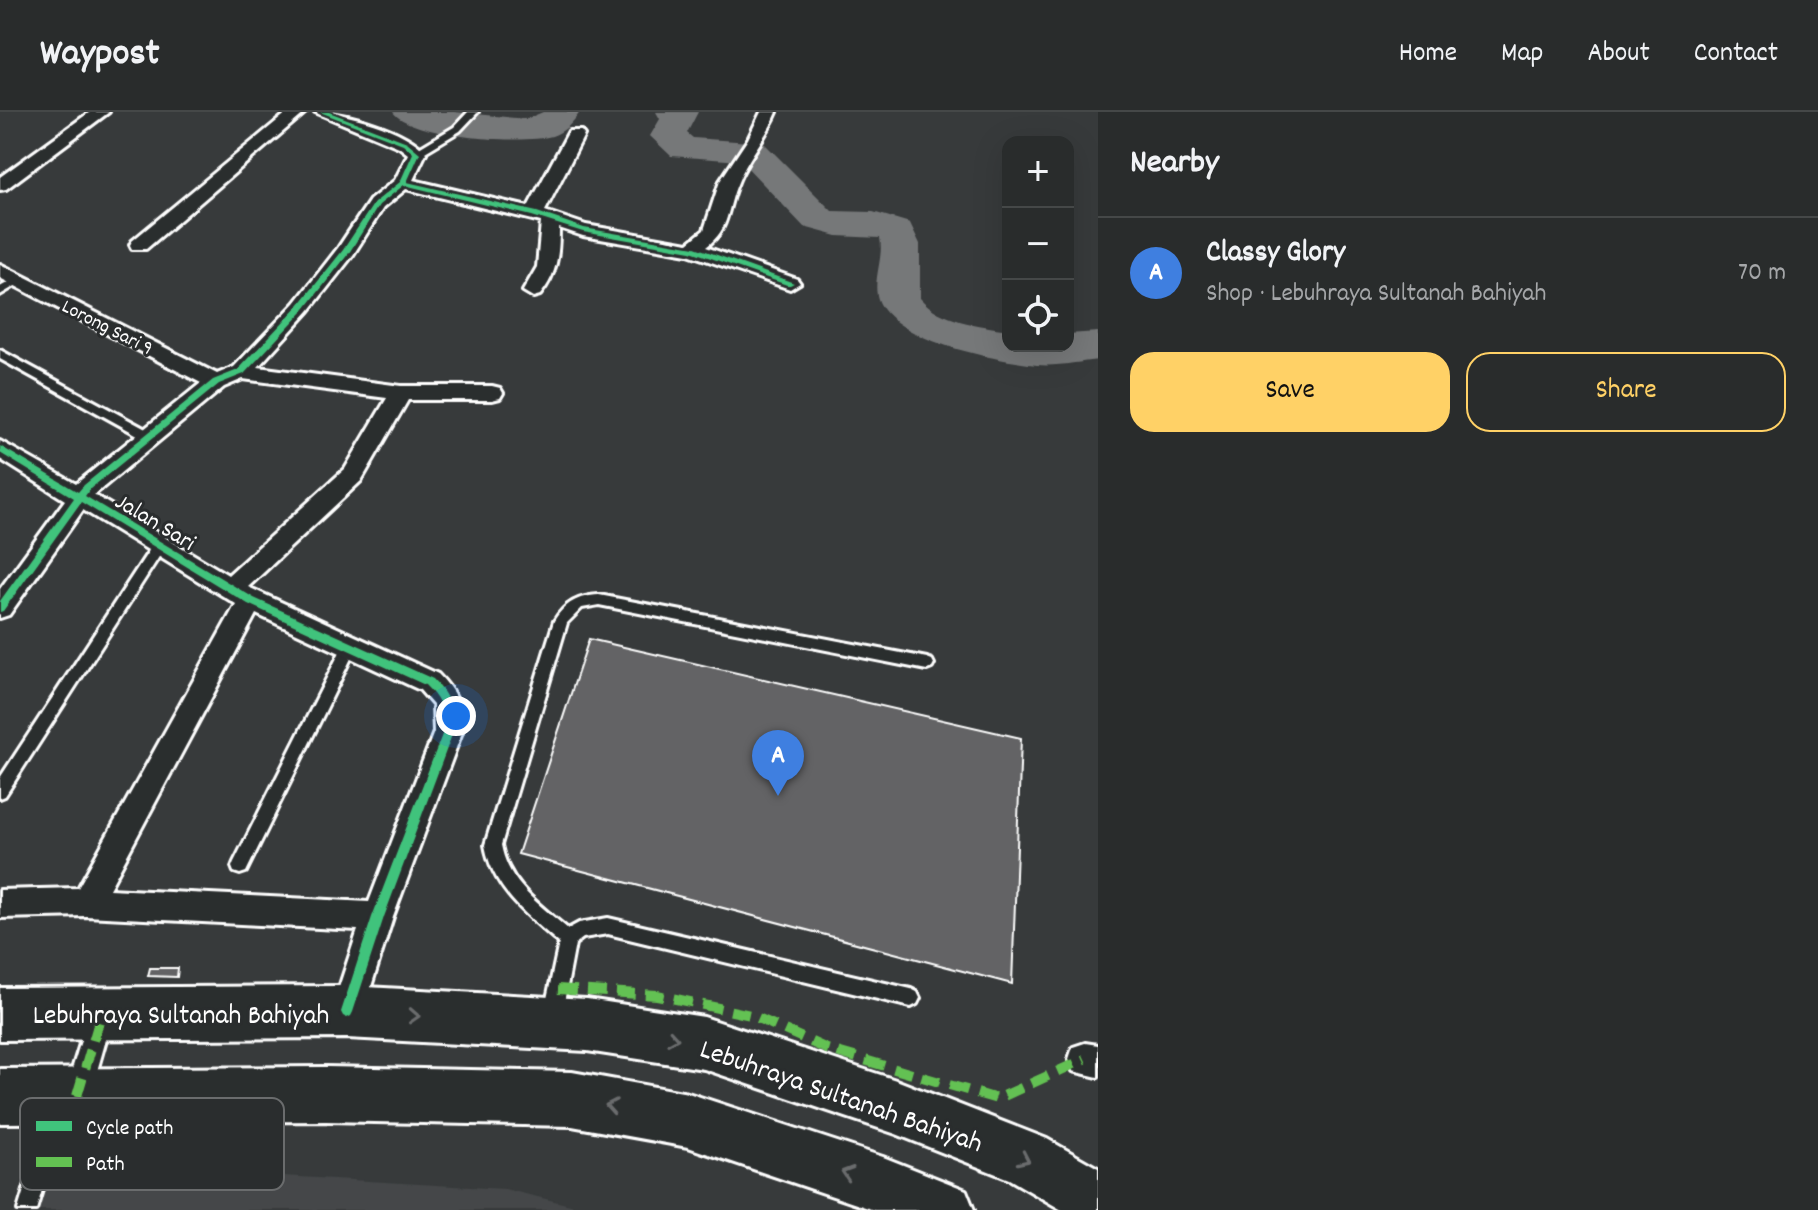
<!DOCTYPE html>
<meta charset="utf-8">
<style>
:root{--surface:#292c2c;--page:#313434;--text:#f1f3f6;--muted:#a5a7a9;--line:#454848;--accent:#ffd166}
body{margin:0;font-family:Dekko,sans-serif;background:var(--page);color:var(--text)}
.controls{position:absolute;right:24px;top:24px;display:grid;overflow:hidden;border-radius:16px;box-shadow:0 8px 32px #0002}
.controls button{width:72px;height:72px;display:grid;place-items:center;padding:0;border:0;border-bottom:2px solid var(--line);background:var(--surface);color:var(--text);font:40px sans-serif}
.you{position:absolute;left:456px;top:604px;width:28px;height:28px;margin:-20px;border:6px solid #fff;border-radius:50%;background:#1a73e8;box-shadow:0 0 0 12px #1a73e833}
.badge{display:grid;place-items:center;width:52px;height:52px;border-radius:50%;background:var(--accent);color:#fff;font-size:26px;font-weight:700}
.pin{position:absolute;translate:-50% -66px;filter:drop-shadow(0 2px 4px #0008)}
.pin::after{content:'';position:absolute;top:42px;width:28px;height:24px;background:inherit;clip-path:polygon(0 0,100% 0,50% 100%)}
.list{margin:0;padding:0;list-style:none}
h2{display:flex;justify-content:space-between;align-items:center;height:104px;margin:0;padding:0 32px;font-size:34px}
h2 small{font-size:26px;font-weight:400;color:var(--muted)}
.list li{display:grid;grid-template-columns:52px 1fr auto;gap:24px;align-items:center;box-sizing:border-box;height:112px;padding:0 32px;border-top:2px solid var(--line)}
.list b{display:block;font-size:30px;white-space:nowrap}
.list p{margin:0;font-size:26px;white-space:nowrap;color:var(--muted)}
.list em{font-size:26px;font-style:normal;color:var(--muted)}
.actions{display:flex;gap:16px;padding:24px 32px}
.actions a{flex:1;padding:18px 0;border:2px solid var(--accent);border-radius:24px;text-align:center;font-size:28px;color:var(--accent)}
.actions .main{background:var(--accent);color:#111}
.icon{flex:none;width:44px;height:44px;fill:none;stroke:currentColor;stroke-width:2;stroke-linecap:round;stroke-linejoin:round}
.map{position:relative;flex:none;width:1098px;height:1098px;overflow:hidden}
header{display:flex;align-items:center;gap:48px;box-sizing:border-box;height:112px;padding:0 40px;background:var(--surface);border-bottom:2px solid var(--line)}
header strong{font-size:38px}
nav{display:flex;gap:44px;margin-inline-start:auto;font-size:28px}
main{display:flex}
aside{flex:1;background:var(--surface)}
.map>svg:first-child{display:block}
</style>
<header>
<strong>Waypost</strong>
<nav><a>Home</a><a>Map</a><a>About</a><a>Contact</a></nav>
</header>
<main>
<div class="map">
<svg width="1098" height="1098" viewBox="0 0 1098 1098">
<rect width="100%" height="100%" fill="#373a3b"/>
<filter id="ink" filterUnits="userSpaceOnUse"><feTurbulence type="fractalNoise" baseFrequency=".0125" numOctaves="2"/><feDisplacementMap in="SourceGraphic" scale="16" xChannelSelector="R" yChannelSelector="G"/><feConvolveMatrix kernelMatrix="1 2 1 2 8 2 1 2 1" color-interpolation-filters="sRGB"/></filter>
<g filter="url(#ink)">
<path fill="#444748" d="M41,1050L505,1077L591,1098H27Z"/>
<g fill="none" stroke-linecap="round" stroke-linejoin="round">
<path fill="#767879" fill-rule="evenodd" d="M393,0H454L526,7L543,0H580C573,11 564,20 552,24C523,33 410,25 393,0Z
M656,0H698L687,21L693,26L764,31L832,99L873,100L910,111L920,132V186C941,210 978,213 1008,218V234H1068V222L1098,220V248C1079,250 1056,255 1037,253C997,248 893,230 878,187C872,168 884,147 880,126L837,124L804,115L741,49L671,44L650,24L660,7Z"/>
</g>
<path fill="#636465" stroke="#fff" stroke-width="2" d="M589,527L1021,626L1012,872L518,742Z
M150,856H178L177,865L148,864Z"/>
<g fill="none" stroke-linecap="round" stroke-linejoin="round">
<defs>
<path id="service" d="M468,0H478L460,19L420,43H414V39L454,15Z
M18,165L23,168L22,170L0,183V175Z
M0,238L153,321L155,324L153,327H145L0,247Z
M159,429L165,434L164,437L5,684L0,686V666L154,431Z
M599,483L927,546L932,548L934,552L932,556L927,558L599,493L582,496L567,511L501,733C508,772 540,793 568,817L579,811L608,806L911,877L917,880L920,886L917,892L911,895L608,822L583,826L575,832L562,901L559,907L553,910L547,907L544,901L559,831C527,803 493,778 485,733L554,509C565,491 578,484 599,483Z
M350,528L355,530L357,534L246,760L240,762L234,760L232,755L234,750L345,530Z
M58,986L64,989L67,995L36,1098H18L49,995L52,989Z"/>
<path id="pedestrian" d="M101,891L110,894L113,903L91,980L87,989L78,993L69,989L65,980L89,903L92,894Z"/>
<path id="minor" d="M90,0H109L6,77L0,78V65Z
M288,0H306L146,137H132L130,133L132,129Z
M315,0C345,0 406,17 426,41L413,68L528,95L569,19H581L584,23L545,99L586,113L688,131L704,118L720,69L748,27L761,0H777C766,26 747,47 738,70C726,97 731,116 706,135L797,167L800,171L790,177L688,142L583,124L559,116C559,143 557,162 540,183L533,185L523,179L537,155L541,110L406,77L383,96L353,143L309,199L258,255L401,274H492L500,276L503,281L500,286L492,288H408L361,369L248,475L438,562C455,579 464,596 462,620L393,805L363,900L358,911L347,916L336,911L331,900L358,818L86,804L0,806V778L78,776L236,492L83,398L9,503L0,506V477L65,388L0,347V329L76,372L201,271L0,166V152L217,262L234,255L295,191L338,136L370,88L395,68L408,42L399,35ZM243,267L387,286L345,357L228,463L94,383L224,275ZM256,502L420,578L433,593L434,620L369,790L109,777Z
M1085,931L1098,933V965L1073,959L1069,947L1073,935Z"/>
<path id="primary" d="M347,874L587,887L704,905L896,968L1047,1027L1098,1056V1098H1062L1009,1067L896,1022L704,957L587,939L347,926L0,928V876Z
M326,955L572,960L688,981L883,1045L966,1078L974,1098H874L688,1035L572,1014L326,1009L0,1011V957Z"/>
</defs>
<use href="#service" stroke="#fff" stroke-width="6"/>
<use href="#pedestrian" stroke="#fff" stroke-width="6"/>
<use href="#minor" stroke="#fff" stroke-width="6"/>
<use href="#primary" stroke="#fff" stroke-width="6"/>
<use href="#service" fill="#2a2d2e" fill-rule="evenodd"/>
<use href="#pedestrian" fill="#2a2d2e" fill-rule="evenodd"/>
<use href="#minor" fill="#2a2d2e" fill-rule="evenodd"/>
<use href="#primary" fill="#2a2d2e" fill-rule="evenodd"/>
<path stroke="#63c152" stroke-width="10" stroke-dasharray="19 10" stroke-linecap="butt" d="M558,877L657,883L751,903L827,937L997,987L1085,947
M77,984L101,903"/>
<defs>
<path id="cycleway" d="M320,0H329L407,30L420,41L407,70L537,100L584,116L695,135L794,171L790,173H787L691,139L583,120L532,104L404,73L379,93L349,141L305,197L244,262L219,272L90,377L85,384L254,486L433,567C448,583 455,598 453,620L384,805L353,900L351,904L347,906L343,904L341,900L372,805L443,620C445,599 440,588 425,573L248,492L81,390L3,499L0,500V489L74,386L0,341V334L78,380L84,373L213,268L238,258L299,193L343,138L374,91L400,70L413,41L403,32Z"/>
</defs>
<use href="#cycleway" stroke="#2a2d2e" stroke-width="5"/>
<use href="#cycleway" fill="#40c37c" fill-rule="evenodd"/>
</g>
<defs><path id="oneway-chevron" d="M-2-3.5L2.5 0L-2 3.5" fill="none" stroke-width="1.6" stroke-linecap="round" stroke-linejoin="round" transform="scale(2)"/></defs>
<g stroke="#6a6c6d">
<use href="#oneway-chevron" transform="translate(414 904) rotate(3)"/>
<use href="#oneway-chevron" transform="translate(673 926) rotate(9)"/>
<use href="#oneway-chevron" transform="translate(611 994) rotate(-170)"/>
<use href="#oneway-chevron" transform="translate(1024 1047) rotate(25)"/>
<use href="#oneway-chevron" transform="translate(847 1061) rotate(-162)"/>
</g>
</g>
<g text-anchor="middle" stroke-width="6" stroke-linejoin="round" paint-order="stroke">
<g font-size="20" fill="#fff" stroke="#2a2d2e">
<text transform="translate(108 214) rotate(27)" y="7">Lorong Sari 9</text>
</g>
<g font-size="24" fill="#fff" stroke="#2a2d2e">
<text transform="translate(156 409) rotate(31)" y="8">Jalan Sari</text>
</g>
<g font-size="28" fill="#fff" stroke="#2a2d2e">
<text x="181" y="911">Lebuhraya Sultanah Bahiyah</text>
<text transform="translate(842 982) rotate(19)" y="10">Lebuhraya Sultanah Bahiyah</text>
</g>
</g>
<rect x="20" y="986" width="264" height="92" rx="12" fill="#2a2d2e" stroke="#6a6c6d" stroke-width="2"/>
<rect x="36" y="1009" width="36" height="10" fill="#40c37c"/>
<rect x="36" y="1045" width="36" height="10" fill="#63c152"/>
<g font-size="22" fill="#fff">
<text x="86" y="1022">Cycle path</text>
<text x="86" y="1058">Path</text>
</g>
</svg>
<div class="controls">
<button>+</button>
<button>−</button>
<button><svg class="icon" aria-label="locate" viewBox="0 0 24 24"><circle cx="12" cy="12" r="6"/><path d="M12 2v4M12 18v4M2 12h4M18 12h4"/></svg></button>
</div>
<div class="you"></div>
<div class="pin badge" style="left:778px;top:684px;background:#3f7fe0">A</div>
</div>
<aside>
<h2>Nearby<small></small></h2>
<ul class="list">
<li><span class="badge" style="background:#3f7fe0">A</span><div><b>Classy Glory</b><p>Shop · Lebuhraya Sultanah Bahiyah</p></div><em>70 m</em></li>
</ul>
<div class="actions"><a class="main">Save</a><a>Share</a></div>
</aside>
</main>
